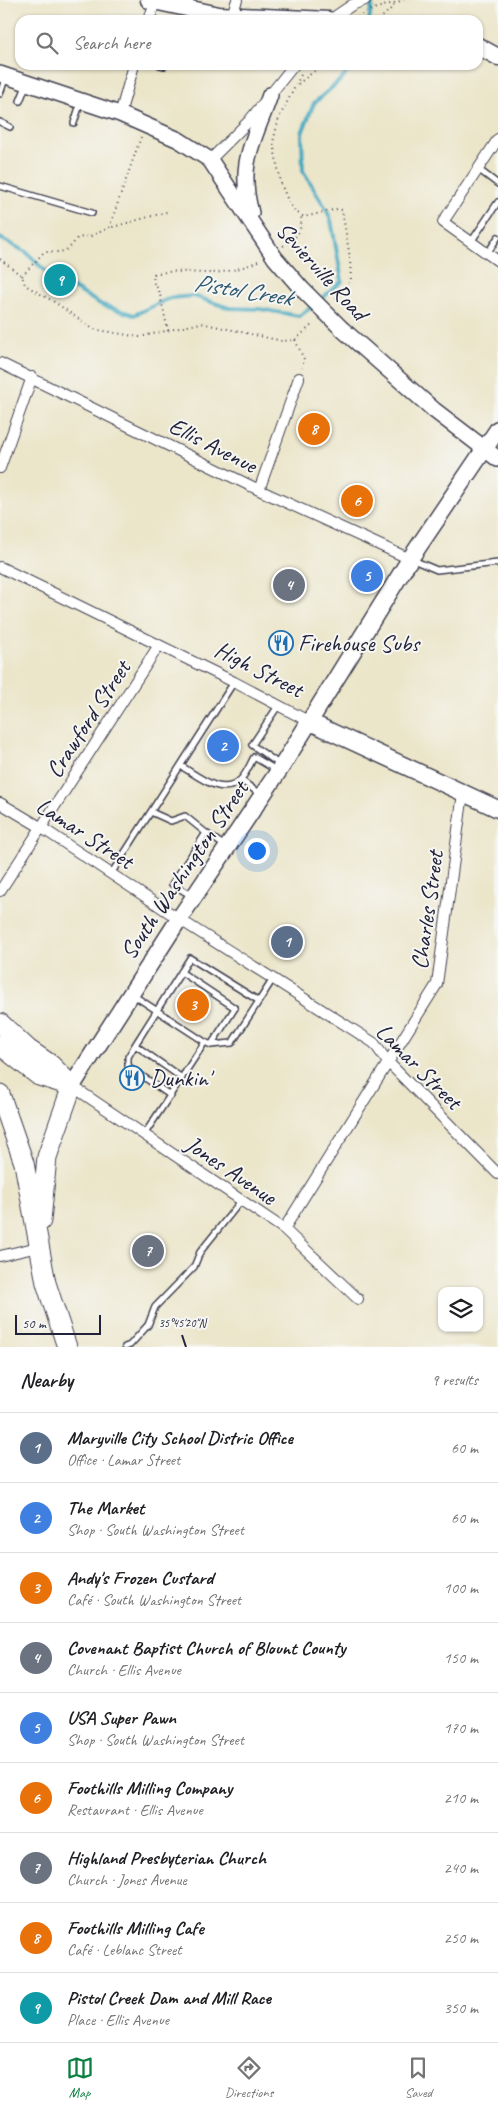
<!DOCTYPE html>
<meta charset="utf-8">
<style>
:root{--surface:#fff;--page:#f6f6f6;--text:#202124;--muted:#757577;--line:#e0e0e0;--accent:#0b8043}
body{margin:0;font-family:Caveat,sans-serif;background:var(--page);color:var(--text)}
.controls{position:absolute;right:15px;bottom:15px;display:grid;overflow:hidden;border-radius:10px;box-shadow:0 1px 4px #0004}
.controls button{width:45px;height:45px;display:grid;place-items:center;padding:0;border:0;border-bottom:1px solid var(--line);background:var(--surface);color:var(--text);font:25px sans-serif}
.scale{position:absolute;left:15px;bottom:12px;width:86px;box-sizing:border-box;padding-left:5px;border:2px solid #22223b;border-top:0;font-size:14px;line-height:18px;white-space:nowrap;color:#22223b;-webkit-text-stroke:4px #f6f6f2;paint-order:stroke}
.you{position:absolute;left:256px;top:850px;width:18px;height:18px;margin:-12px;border:4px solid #fff;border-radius:50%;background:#1a73e8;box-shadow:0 0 0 8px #1a73e833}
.badge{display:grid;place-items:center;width:32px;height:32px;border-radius:50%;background:var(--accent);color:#fff;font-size:16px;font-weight:700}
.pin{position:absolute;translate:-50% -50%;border:2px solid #fff;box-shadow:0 1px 5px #0006}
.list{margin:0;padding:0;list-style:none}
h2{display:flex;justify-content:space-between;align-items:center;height:65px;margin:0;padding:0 20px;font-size:21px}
h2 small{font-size:16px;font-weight:400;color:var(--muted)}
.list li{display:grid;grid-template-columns:32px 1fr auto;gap:15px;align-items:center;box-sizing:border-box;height:70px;padding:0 20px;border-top:1px solid var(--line)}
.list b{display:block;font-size:19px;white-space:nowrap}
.list p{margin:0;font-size:16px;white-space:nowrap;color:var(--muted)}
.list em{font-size:16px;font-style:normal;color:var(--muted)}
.icon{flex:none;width:28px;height:28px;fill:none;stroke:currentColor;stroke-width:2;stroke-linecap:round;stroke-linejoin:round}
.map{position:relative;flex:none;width:498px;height:1347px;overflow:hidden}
.search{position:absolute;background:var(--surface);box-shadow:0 1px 4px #0004;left:15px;right:15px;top:15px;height:55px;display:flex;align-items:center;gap:12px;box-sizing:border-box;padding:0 18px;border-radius:15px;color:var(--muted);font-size:19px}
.sheet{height:695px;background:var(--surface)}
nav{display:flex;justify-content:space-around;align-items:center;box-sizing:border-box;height:70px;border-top:1px solid var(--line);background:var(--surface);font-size:14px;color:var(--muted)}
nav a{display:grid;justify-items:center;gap:2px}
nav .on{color:var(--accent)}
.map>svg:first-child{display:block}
</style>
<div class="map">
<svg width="498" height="1347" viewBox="0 0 498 1347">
<rect width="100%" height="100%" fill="#f6f6f2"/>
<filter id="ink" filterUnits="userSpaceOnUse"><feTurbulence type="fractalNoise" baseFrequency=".02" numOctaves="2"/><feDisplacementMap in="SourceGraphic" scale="10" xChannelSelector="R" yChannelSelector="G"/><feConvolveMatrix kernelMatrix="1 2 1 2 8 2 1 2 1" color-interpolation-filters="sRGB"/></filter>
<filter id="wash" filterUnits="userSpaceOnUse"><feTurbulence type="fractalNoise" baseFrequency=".0096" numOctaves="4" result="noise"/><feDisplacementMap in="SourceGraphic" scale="20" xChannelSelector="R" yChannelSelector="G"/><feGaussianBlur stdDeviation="1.12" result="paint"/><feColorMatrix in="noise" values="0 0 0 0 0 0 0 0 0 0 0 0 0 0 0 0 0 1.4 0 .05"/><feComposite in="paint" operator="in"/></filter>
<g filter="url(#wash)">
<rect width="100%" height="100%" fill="#ebe5c9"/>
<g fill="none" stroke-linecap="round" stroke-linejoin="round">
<path stroke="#40a8c0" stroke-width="4" d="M369,20L373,0
M0,238L26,252L45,271L102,305L134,315L170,298L194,296L229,308L260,309L299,316L313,306
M318,302L342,281L331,220L325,207L303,171L302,133L314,103L343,78L351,65"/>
</g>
</g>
<g filter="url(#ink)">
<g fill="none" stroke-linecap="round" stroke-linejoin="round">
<defs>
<path id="lane" d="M160,65L164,66
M0,94L5,79
M20,101L26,86
M0,122L10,127
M74,123L81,101
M478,169L498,184
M0,186L92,213
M471,242L498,202
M487,254L498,237
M413,560L437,570L498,563
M278,706L252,745L279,764
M181,766C198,776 223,798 240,780C246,775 250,764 254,757L276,770
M241,780L261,795
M151,812L171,821L185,816L206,833
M111,874L234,682
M192,896L172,884L206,833L225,846
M181,972L235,1008L211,1045
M133,995L205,1042L211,1045L232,1043L273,979
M135,1045L128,1057V1066L171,1096
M182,1078L135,1045L190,958L259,1001
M144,1135L205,1042
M125,1347L130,1345L148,1325L155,1307L194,1267L200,1252L241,1201"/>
<path id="street" d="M232,15L237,0
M149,20L155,2
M330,20L352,5L365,0
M120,114L134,65
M498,139L443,222L498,261
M210,160L249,121L294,65
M0,363L259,490L410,559
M0,468L32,377
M259,490L299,378
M0,567L234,682L310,722
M0,803L42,828L179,919L374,1043L387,1061L498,1174
M0,891L159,645
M72,1086L284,1229L358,1299
M284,1229L437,984L463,793
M0,1256L38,1247"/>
<path id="secondary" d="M0,74L120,114L179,140L210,160L275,258L300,287
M251,213C237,162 254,142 270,95
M342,329L434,410L498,459"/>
<path id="primary" d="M149,0L219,15L329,20
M478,46L498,57
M310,722L498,809
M72,1086L179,919L282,766L410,559L498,429"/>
<path id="highway" d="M0,1023L28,1049L50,1064L72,1086
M0,1045L39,1076L68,1085
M0,1094L24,1163L46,1283L67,1347
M41,1221L47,1157L72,1086"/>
</defs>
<use href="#lane" stroke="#403f50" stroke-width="8"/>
<use href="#street" stroke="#403f50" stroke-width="12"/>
<use href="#secondary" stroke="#403f50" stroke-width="18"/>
<use href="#primary" stroke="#403f50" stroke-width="19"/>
<use href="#highway" stroke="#403f50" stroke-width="21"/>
<path stroke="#403f50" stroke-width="2" stroke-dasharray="1 4" stroke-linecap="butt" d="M370,10L404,0
M353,20L366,12
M379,20L397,3
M301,75L279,118L273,142L281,184L289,203L295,211L304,217L337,209L342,210L350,258L351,280L336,299
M298,84L322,65
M141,137L109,228L170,211
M283,246C296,238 303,231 301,215
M0,259L22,276L25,285L56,303L93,329L139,337L201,323L282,341L295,340L313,324
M22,276L44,252C62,252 67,254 77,238L91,236L109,228
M168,331L159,290L153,282L154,274C171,270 185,272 202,273C221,274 243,269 260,260
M295,340L304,359L302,368"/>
<use href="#lane" stroke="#fff" stroke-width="5"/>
<use href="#street" stroke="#fff" stroke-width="10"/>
<use href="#secondary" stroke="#fff" stroke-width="15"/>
<use href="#primary" stroke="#fff" stroke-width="16"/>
<use href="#highway" stroke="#fff" stroke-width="19"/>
<defs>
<path id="secondary-bridge" d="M300,287L342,329"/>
</defs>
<use href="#secondary-bridge" stroke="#403f50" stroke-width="18" stroke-linecap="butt"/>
<use href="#secondary-bridge" stroke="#fff" stroke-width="15"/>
</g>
</g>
<path fill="none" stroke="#22223b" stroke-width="2" d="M182,1335L186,1347"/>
<defs>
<symbol id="restaurant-ring" viewBox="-11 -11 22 22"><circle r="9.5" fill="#f6f6f2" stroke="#1f6fb2" stroke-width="1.5"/><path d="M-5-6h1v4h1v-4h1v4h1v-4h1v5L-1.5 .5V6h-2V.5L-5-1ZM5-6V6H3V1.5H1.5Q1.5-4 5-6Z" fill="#1f6fb2"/></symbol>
</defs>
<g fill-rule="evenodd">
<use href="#restaurant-ring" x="267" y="629" width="28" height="28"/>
<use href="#restaurant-ring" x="118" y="1064" width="28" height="28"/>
</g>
<g text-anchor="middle" stroke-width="4" stroke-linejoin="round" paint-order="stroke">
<g font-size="24" fill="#22223b" stroke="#f6f6f2">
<text transform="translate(322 271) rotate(48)" y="8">Sevierville Road</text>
<text transform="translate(213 445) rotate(27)" y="8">Ellis Avenue</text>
<text transform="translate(259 669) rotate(27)" y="8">High Street</text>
<text transform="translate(88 719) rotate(-57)" y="8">Crawford Street</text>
<text transform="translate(85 833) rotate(33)" y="8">Lamar Street</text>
<text transform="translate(184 870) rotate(-56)" y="8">South Washington Street</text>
<text transform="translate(427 910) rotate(-82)" y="8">Charles Street</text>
<text transform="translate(419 1066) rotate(45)" y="8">Lamar Street</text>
<text transform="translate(231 1170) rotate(34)" y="8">Jones Avenue</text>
</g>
<g font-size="24" fill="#22223b" stroke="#f6f6f2" text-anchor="start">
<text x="298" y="651">Firehouse Subs</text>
<text x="150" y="1086">Dunkin'</text>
</g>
<g font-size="25" font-style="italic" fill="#2e5870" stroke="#f6f6f2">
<text transform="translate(243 289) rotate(9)" y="9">Pistol Creek</text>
</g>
</g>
<g font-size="12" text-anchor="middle" fill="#22223b" stroke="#f6f6f2" stroke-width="4" stroke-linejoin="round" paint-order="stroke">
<text x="182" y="1327">35°45'20"N</text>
</g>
</svg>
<div class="controls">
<button><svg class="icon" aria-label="layers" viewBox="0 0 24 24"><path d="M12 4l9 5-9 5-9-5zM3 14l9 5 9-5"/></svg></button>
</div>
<div class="scale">50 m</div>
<div class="you"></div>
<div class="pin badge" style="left:287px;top:942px;background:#5c6f8a">1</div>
<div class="pin badge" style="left:223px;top:746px;background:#3f7fe0">2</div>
<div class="pin badge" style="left:193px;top:1005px;background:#e8710a">3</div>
<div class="pin badge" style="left:289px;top:585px;background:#6b7280">4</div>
<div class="pin badge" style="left:367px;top:576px;background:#3f7fe0">5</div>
<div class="pin badge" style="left:357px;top:501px;background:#e8710a">6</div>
<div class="pin badge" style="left:148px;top:1251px;background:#6b7280">7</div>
<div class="pin badge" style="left:314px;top:429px;background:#e8710a">8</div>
<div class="pin badge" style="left:60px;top:280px;background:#0f9aa8">9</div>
<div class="search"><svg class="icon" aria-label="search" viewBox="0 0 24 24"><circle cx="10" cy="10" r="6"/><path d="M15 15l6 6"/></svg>Search here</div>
</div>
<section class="sheet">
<h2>Nearby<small>9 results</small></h2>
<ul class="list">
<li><span class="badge" style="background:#5c6f8a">1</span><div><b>Maryville City School Distric Office</b><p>Office · Lamar Street</p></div><em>60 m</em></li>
<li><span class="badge" style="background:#3f7fe0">2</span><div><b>The Market</b><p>Shop · South Washington Street</p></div><em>60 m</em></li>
<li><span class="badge" style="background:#e8710a">3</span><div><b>Andy's Frozen Custard</b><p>Café · South Washington Street</p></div><em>100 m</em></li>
<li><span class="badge" style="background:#6b7280">4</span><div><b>Covenant Baptist Church of Blount County</b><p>Church · Ellis Avenue</p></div><em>150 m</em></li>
<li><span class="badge" style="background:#3f7fe0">5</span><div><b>USA Super Pawn</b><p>Shop · South Washington Street</p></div><em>170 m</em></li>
<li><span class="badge" style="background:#e8710a">6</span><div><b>Foothills Milling Company</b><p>Restaurant · Ellis Avenue</p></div><em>210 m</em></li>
<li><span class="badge" style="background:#6b7280">7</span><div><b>Highland Presbyterian Church</b><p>Church · Jones Avenue</p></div><em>240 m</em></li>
<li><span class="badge" style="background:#e8710a">8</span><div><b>Foothills Milling Cafe</b><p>Café · Leblanc Street</p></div><em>250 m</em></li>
<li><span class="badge" style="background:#0f9aa8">9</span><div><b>Pistol Creek Dam and Mill Race</b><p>Place · Ellis Avenue</p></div><em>350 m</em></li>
</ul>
</section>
<nav>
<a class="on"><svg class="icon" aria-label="map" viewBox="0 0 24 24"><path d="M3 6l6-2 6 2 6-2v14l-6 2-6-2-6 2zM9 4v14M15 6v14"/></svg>Map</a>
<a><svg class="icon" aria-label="directions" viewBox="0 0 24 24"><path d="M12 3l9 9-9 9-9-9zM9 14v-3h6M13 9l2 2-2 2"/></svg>Directions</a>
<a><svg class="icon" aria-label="saved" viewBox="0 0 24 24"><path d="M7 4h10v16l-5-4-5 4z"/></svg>Saved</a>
</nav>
